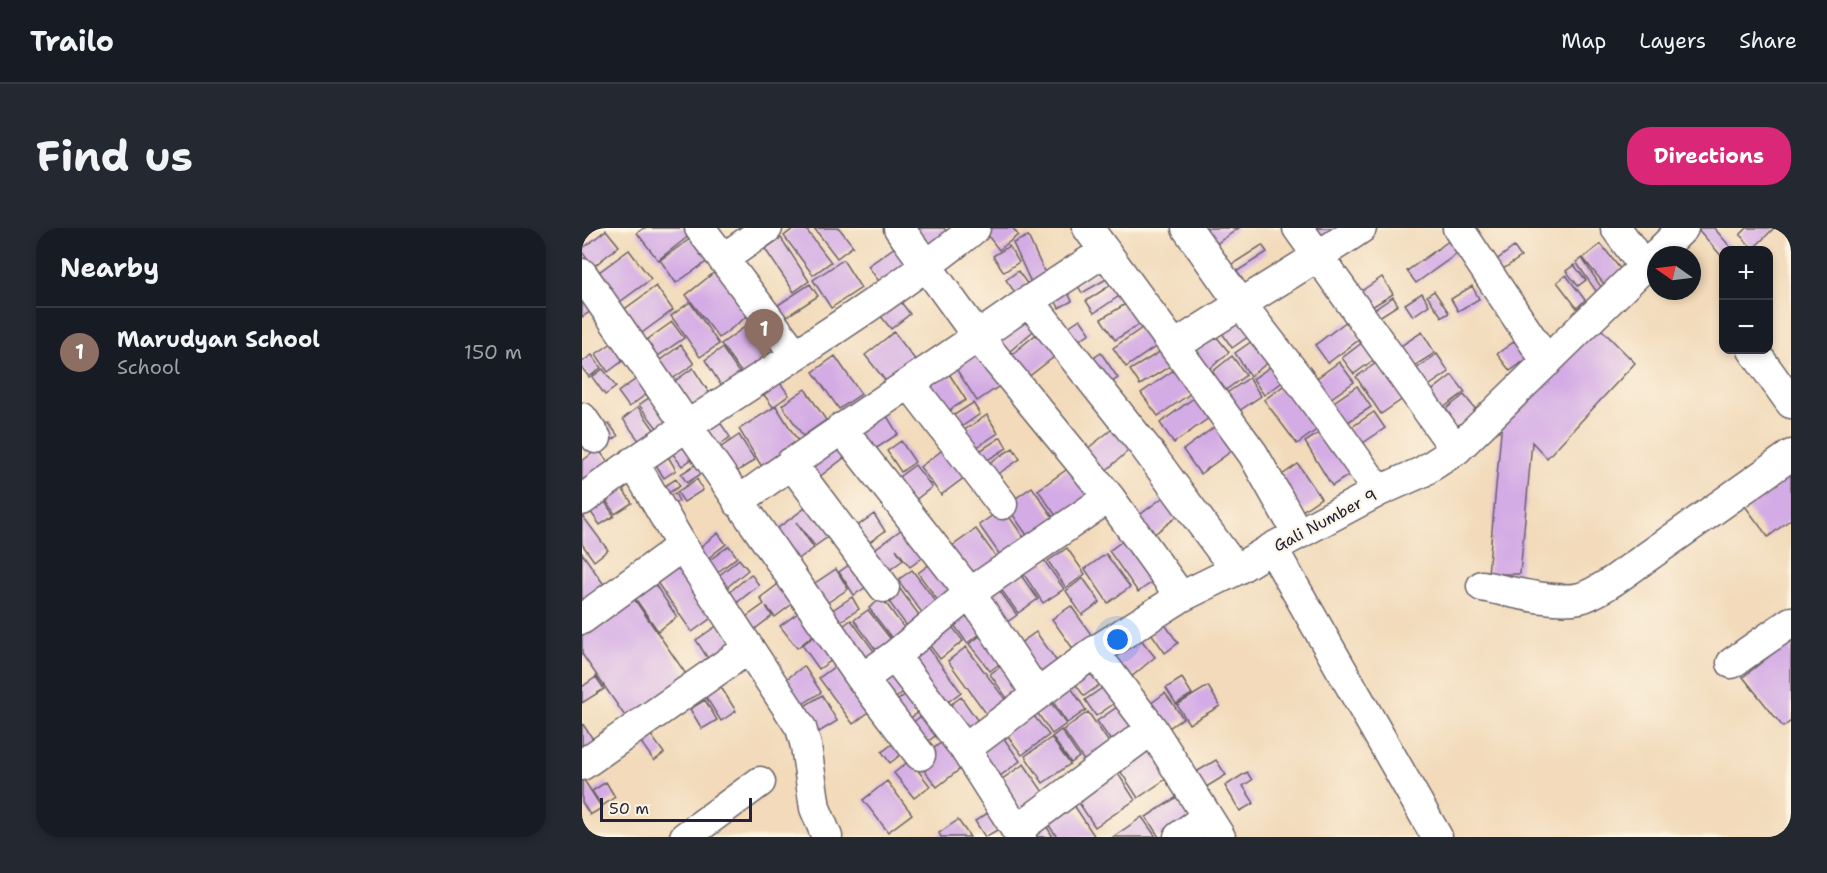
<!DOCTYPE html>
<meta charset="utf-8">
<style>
:root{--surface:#171b24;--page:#242831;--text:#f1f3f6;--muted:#9ea1a6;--line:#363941;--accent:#db2777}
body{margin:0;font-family:"Shantell Sans",sans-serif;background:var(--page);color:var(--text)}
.controls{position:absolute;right:18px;top:18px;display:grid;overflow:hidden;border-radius:12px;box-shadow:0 3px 9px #0003}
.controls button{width:54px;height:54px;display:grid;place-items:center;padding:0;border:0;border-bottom:2px solid var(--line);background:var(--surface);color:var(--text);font:30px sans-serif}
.compass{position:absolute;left:1065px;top:18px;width:54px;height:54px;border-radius:50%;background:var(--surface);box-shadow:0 3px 9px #0003;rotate:284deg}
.scale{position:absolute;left:18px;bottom:15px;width:152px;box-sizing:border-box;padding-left:6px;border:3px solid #22223b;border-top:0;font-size:16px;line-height:21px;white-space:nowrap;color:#22223b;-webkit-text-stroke:4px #fcf5e5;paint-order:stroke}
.you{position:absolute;left:536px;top:412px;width:21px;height:21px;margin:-15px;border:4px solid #fff;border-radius:50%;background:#1a73e8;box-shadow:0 0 0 9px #1a73e833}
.badge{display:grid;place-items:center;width:39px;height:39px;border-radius:50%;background:var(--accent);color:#fff;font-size:20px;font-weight:700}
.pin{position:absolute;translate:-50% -50px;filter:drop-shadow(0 2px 3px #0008)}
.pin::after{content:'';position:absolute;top:32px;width:21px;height:18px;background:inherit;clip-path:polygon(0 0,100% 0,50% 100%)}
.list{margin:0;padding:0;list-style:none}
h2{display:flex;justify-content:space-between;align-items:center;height:78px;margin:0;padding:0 24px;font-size:26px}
h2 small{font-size:20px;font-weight:400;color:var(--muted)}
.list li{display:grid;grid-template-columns:39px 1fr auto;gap:18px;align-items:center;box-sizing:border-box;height:90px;padding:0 24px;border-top:2px solid var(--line)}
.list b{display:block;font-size:22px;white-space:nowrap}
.list p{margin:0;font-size:20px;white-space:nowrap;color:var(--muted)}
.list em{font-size:20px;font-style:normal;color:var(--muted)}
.map{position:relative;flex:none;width:1209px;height:609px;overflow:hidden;border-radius:24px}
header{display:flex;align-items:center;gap:36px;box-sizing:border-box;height:84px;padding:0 30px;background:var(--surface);border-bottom:2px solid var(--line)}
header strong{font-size:28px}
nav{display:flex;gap:33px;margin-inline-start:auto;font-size:21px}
.intro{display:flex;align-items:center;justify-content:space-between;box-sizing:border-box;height:144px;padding:0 36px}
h1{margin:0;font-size:42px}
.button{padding:15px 27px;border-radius:24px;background:var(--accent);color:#fff;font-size:21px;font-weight:700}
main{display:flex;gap:36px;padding:0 36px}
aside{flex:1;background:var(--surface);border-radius:24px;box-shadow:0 3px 9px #0003}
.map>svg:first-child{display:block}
</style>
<header>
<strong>Trailo</strong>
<nav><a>Map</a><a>Layers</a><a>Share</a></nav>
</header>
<div class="intro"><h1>Find us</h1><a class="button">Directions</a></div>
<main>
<aside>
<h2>Nearby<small></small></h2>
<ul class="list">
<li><span class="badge" style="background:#8d6e63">1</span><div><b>Marudyan School</b><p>School</p></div><em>150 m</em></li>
</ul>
</aside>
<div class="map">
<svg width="1209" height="609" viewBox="0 0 1209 609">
<rect width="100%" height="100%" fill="#fcf5e5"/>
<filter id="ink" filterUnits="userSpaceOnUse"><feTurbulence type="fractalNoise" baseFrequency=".0167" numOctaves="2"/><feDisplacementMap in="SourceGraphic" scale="12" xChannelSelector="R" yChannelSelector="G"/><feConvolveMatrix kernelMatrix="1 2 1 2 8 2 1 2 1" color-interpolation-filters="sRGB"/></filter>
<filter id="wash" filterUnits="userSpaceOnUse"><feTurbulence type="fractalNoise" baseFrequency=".008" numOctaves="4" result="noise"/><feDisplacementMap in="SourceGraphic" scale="24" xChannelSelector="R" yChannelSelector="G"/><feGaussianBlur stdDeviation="1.35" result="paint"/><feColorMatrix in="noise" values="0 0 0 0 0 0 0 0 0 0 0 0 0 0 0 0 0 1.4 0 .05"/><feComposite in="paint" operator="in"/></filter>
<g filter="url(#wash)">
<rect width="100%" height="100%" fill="#f2daba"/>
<g id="blocks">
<path fill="#d4ace5" d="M62,0H108L112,4L76,32L55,5Z
M212,0H223L249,34L231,47L202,8Z
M232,0H257L271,18L255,30Z
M328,0H362L367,7L345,24Z
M400,0H431L436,7L417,22Z
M623,0H657L631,18Z
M724,0H750L753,5L736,17Z
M1115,0H1132L1151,22H1142V31Z
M1165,0H1192L1171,21L1158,7Z
M24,2L37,18L11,39L0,24V21Z
M115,6L130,30L94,55L78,32Z
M446,8L466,52L451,59L431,15Z
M199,10L227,53L212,64L183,21Z
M871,10L880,22L834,55L825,43Z
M1019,16L1039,42L1022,56L1001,30Z
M316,17L328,34L298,55L286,38Z
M680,17L685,24L654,44L649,37Z
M427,18L437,34L422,44L411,28Z
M932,19L939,29L915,45L909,36Z
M47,22L69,51L35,76L13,47Z
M1000,30L1021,62L1016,66L994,34Z
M261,32L279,60L249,80L231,52Z
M529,36L535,45L500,65L495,56Z
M992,37L1004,52L996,58L984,43Z
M139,39L173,82L137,110L104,67Z
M436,43L449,61L437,70L424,52Z
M984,47L1003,72L995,80L975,54Z
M800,49L811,66L785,82L775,66Z
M538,51L546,62L512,85L504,73Z
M228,56L236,68L204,89L196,77Z
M74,58L91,82L57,107L40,83Z
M890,58L897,71L876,83L869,71Z
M483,59L490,73L477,80L470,65Z
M310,62L328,86L309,101L290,77Z
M852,63L867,85L860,89L845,68Z
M840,65L847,77L831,88L823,76Z
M811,69L816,77L791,93L786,86Z
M0,70L12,81L0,89Z
M550,72L563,93L533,112L519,91Z
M108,74L137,116L118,129L89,88Z
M440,80L456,99L421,129L405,110Z
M178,88L202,123L164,151L139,116Z
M498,91L508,105L490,117L480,103Z
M660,91L670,106L650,120L640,105Z
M765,93L778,111L746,135L733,117Z
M90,94L102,110L73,130L62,114Z
M1013,95L1053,135L965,230L950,214L938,346H906L921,182Z
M566,96L579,115L544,139L531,120Z
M463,99L481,122L441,153L424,131Z
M312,104L335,134L306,156L283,127Z
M840,104L853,125L824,143L811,123Z
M633,107L647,124L622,146L608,128Z
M789,108L801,125L772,146L760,130Z
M940,108L953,125L928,143L915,126Z
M676,109L691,131L668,148L653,125Z
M30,115L42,132L26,144L14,126Z
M99,117L112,136L87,153L74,135Z
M394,117L419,157L395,173L369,133Z
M140,120L162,152L144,165L123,132Z
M584,120L593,135L558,157L548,142Z
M519,125L536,150L521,160L504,135Z
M855,126L867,144L839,163L827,146Z
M10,127L19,140L7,149L0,140V134Z
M253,128L279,166L257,181L231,144Z
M650,128L664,147L637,167L624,149Z
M800,131L825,168L799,186L774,149Z
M698,132L709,148L682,167L671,151Z
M757,134L772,154L745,173L731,153Z
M599,137L615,161L576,188L559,165Z
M362,138L384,172L361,186L340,152Z
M111,140L128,166L109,179L93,153Z
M21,141L34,159L23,167L10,149Z
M64,144L75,158L47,179L36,164Z
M190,144L207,167L191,179L174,156Z
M870,147L883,164L855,184L843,168Z
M667,150L679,168L651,187L639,169Z
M711,151L744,195L715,216L682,172Z
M775,158L789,179L760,198L746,178Z
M223,161L244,192L221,208L200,177Z
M620,164L635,184L592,215L578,195Z
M71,167L92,195L79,205L57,177Z
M882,167L895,183L869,203L856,187Z
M391,175L398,186L369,206L361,194Z
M194,178L218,216L180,239L157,201Z
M56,179L76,207L61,218L41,191Z
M300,180L316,206L284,227L267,201Z
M131,184L148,209L127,225L109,200Z
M792,184L803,200L775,219L764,203Z
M405,187L416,205L386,225L375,207Z
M642,192L659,216L618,246L601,222Z
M539,194L555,215L518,248L500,225Z
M27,195L36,208L24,216L15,202Z
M749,197L776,241L750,258L723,214Z
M103,204L118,225L100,238L84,217Z
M157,207L173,232L154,244L138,220Z
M255,209L267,226L228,256L216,239Z
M419,209L425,220L399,236L393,226Z
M319,213L333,234L319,244L305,223Z
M366,218L387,246L359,267L338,239Z
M431,220L438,231L407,252L399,240Z
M16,221L33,243L0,268V233Z
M84,225L94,242L82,250L71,232Z
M1209,230V291L1186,309L1157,270Z
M122,231L128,240L105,255L99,246Z
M716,236L739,270L720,283L697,249Z
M333,237L350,259L323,280L306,257Z
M491,237L515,273L481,298L456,262Z
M94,251L98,258L77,271L73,264Z
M115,251L121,262L102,274L95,264Z
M36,254L50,275L33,286L19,265Z
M450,259L475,295L449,313L424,277Z
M16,263L32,288L18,297L1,273Z
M588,264L602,283L566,311L551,292Z
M93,265L97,273L83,281L78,273Z
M234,272L256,302L233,318L214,294L232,320L206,338L185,308Z
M421,280L447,317L423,334L397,297Z
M292,286L303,303L282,318L271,301Z
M0,287L26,322L12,333L0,316Z
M327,296L348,324L328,339L314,321L321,332L301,347L286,326Z
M394,301L420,337L387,360L362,324Z
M136,305L144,316L121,334L113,323Z
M550,306L580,347L556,364L527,323Z
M147,318L155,329L131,348L122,336Z
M485,320L503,346L484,360L466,333Z
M455,322L482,361L461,375L435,336Z
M0,325L25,361L0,375Z
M524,326L548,359L526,375L503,341Z
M95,328L136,385L110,404L69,346Z
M277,330L293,353L272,367L257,344Z
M157,331L166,342L143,361L134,350Z
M355,331L381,366L362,381L336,345Z
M433,339L456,371L436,385L413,353Z
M254,341L266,361L242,377L230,357Z
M330,342L359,380L344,390L316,352Z
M169,346L177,357L152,377L144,367Z
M208,347L222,367L193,389L184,378L190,388L169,404L160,392L182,376L178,370Z
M68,349L95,389L76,403L48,363Z
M501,350L518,374L500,387L484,363Z
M412,355L435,387L418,399L395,367Z
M315,357L340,391L327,401L302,367Z
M46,362L106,449L45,491L0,426V394Z
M270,369L277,381L253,397L246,385Z
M300,370L328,408L315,417L287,380Z
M390,376L407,400L385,415L368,391Z
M489,378L513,412L494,425L470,391Z
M223,380L239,401L215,420L198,398Z
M286,382L314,418L299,429L272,392Z
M269,392L297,430L282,441L254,403Z
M366,393L381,413L358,431L343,411Z
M139,395L156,421L130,437L114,412Z
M582,395L596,415L583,425L569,405Z
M405,403L425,430L408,443L387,416Z
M552,403L573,429L541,456L519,430Z
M239,404L256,428L237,441L220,417Z
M454,404L476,435L456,449L434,418Z
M1209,411V493L1201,499L1161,449Z
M346,419L379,464L359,479L326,434Z
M384,419L425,474L406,488L366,433Z
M263,431L296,477L271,496L237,450Z
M510,431L524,452L502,468L487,447Z
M428,432L446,458L426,472L408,446Z
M222,438L239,464L218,478L202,453Z
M311,441L326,460L304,478L289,459Z
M14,449L22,461L0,475V459Z
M600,450L610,466L594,476L584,460Z
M484,452L504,482L485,495L465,465Z
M137,456L154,483L139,493L122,466Z
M526,456L537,472L514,488L503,472Z
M626,458L638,478L607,496L595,477Z
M330,461L343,479L318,498L305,481Z
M583,465L601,490L577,507L560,482Z
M463,466L484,496L470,506L449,476Z
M240,467L255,493L237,504L221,479Z
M379,469L398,496L381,508L363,481Z
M123,472L135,492L120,501L108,481Z
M538,477L557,504L534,520L515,493Z
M445,479L467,507L440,527L419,499Z
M347,482L362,501L336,521L321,502Z
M506,484L533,523L507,540L481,502Z
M0,495L15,517L0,527Z
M64,500L82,525L72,533L54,507Z
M415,501L438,533L410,554L387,522Z
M479,502L497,529L489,535L470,509Z
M321,508L330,518L308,535L300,524Z
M368,508L387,534L355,559L335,533Z
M469,510L488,536L461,555L443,528Z
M571,510L594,544L556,570L533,535Z
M328,532L348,558L332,570L312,545Z
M634,532L644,547L616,564L606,549Z
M442,536L465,570L436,590L413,556Z
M533,541L553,572L513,599L493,569Z
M665,544L670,552L661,558L672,575L658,583L643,558Z
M0,549L20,580L8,587L0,574Z
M305,553L330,586L306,604L281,572Z
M24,554L33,569L20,578L10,563Z
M601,565L618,590L589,609H577L564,589Z
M488,571L513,609H475L461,589Z
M414,580L424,597L403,609L393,593Z
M560,589L574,609H531Z
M376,592L388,609H359L357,605Z
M462,594L471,609H447Z"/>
</g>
</g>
<g filter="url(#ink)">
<use href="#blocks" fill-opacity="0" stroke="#6b6267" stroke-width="1.5"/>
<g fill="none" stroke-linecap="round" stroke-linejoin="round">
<defs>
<path id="minor" d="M118,0L213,126
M317,0L396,109L527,269L599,369
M506,0L671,226L716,306
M605,0L658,75L716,150L797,263
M716,0L874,222
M876,0L965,134
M1034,0L1062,39
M1074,27L1101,0
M141,31L185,0
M0,46L280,451L312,428L388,365L527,269
M447,73L523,23
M593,118C655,77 718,41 779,0
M1171,122L1209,175
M328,156L420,276
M0,190L14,210
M259,200L388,365L455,466
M51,234L100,318L219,500L224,518L233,580L245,609
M209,235L302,359
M0,272C127,176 269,100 393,0
M156,274C251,204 351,141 447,73L563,219L654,342
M690,320L855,609
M900,358C927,363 972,376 998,370C1010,367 1021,359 1031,353L1209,227
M0,391L100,318
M512,424L570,501L638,609
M312,428L383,521L439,609
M1150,435L1209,394
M280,451L338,527
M383,521L512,424L599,369L654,342L690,320L797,263L840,244L874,222L1074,27
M0,537L167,420
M435,602L570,501
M103,609L178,554
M597,609L625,589"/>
</defs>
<use href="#minor" stroke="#6b6267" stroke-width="33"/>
<use href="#minor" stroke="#fff" stroke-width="30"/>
</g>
</g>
<g text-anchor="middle" stroke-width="4.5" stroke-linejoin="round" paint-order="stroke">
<g font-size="16" fill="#22223b" stroke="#fcf5e5">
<text transform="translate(743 292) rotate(-28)" y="6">Gali Number 9</text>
</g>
</g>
</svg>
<div class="controls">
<button>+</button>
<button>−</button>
</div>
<svg class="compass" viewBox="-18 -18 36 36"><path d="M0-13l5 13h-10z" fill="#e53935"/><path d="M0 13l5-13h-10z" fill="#9ea1a6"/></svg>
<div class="scale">50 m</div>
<div class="you"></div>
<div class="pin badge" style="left:182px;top:131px;background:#8d6e63">1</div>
</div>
</main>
